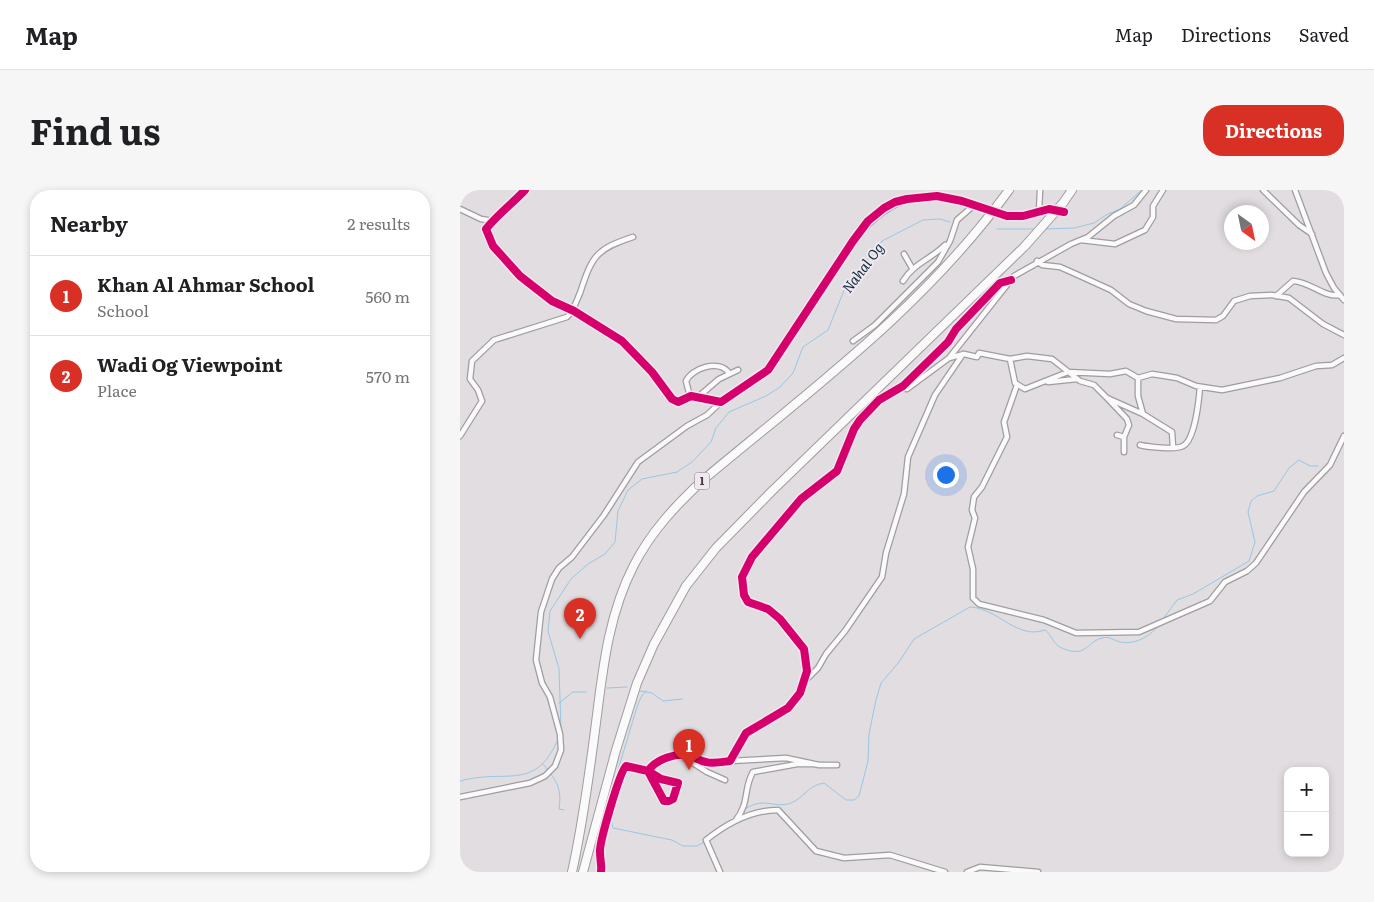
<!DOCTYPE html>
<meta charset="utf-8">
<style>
:root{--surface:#fff;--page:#f6f6f6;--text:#202124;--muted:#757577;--line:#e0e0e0;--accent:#d93025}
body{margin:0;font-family:Literata,serif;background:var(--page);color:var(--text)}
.controls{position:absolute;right:15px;bottom:15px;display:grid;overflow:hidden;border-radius:10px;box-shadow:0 2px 8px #0003}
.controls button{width:45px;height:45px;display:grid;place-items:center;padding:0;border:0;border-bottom:1px solid var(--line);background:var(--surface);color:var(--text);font:25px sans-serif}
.compass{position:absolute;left:764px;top:15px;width:45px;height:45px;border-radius:50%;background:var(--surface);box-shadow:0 2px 8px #0003;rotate:147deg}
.you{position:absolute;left:485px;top:284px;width:18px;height:18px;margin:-12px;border:4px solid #fff;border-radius:50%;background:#1a73e8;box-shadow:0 0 0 8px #1a73e833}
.badge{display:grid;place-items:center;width:32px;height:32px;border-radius:50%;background:var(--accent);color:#fff;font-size:16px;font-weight:700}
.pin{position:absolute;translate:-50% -41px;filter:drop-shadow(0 1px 2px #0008)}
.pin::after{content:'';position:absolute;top:26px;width:18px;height:15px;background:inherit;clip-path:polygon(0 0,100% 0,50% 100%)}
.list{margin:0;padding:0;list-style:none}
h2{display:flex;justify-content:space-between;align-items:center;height:65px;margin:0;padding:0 20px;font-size:21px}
h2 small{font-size:16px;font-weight:400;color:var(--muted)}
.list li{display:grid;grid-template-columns:32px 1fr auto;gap:15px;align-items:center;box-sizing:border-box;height:80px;padding:0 20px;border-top:1px solid var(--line)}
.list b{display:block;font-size:19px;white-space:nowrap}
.list p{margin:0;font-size:16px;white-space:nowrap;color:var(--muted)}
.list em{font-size:16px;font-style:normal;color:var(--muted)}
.map{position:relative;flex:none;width:884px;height:682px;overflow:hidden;border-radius:20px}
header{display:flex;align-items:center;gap:30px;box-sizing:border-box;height:70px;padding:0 25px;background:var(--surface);border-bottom:1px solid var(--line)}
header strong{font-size:24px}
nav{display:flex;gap:28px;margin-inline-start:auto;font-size:18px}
.intro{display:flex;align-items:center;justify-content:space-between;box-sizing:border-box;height:120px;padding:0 30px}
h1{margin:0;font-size:35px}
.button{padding:12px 22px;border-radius:20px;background:var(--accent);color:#fff;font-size:18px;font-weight:700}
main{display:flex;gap:30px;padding:0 30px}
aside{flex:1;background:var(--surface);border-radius:20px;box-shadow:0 2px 8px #0003}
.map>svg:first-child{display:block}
</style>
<header>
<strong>Map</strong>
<nav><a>Map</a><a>Directions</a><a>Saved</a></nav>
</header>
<div class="intro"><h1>Find us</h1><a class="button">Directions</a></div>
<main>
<aside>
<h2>Nearby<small>2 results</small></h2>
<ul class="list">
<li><span class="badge">1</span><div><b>Khan Al Ahmar School</b><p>School</p></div><em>560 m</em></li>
<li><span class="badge">2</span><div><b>Wadi Og Viewpoint</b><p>Place</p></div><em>570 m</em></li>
</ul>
</aside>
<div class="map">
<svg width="884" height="682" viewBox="0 0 884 682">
<rect width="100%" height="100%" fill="#e1dde1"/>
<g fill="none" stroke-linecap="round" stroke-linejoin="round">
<path stroke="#98c7e4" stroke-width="1" d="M537,39H576
M585,39L614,38L634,33L646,25L660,19L682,0
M703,429L717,410L733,404L789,371L795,352L788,322L791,311L797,306L814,301L829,278L839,270L850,276H858
M147,498L167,497
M180,501L192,503L203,511L222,509
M99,513L113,502H126
M101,538L99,479L88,441L90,421L111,389L128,374L145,364L155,352L158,321L168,300L182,289L217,282L232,272L251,252L256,238L269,222L306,206L320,197L333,183L343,157L368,140L385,98L422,51L463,30L480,29L490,32
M83,574L88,580
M90,583C100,595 101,605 99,619L104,620
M157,590L158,580L177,517L181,507L186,501
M0,591C46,578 75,603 98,549
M285,619C305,606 314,619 331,613C344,608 348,595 364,593L386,610H394L399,606L408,571L409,544L416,510L421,493L439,472L454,449L510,417C538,418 556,450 585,440C595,448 591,455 607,460C627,466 627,452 642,448C649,446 653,450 660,452C675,455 689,447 698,436
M150,626L153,638L212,650L223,656H237L246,651"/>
<defs>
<path id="street" d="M65,0C52,14 38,24 26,39L33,56L60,86L92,111L114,121L162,151L192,182L212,209L218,212L231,206L261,212L308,180L393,51C436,0 465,0 526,20
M803,0L839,35L852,44
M835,0L866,83L874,98L884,110
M0,19L21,29L33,31
M579,22L580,0
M538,23L563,26L589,19L604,22
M621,50L655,54L685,40L693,27V16L703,0
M444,64L452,78
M577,71L582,75L600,77L618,85L651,100L669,114L686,121L716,129L756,130L763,126L774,111L790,106L812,105L829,108L863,134L884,145
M443,91C453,74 471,69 485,55
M816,106L833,91C851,92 864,108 880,105
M393,151L415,135L478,72L490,51L497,30L513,16
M489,168L504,164L517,167L519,163L550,169L555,193L565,199L608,182L650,184L666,181L678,188L692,184L705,186L717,188L736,196L762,200L820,188L856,176L872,175L884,168
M550,169L567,166L592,169L620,191L634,195L647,208L683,224
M678,188V206L683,224L712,242L713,257
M588,192L617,189
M557,195L544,232L547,247L522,297L514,307L512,320L515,328L508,357L513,379V408L519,414L584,430L616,443L679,442L750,411L765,392L787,381L796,373L844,302L870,275L884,246
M439,198L447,199L489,168L554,86L611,54L628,47L654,26L674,15L686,0
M230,207L226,191C232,178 259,169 269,183
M238,207L259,189L278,180
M648,209L667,229L669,235L664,247V262
M657,245L664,247
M0,246L22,211L18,200L10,189L12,171L34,150L107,127C114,120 116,112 120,103C132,66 136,59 173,47
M680,255C688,257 716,260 723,256C735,250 739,209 740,197
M345,491L358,478L366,464L385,441L422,387L426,363L444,304L448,267L475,205L503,164
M222,566L247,582L265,590
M270,571L326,568L359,575H377
M0,607L70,593L85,586L95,576L101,560L100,544L90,507L82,493L76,470L81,422L92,389L99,378L112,367L144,325L178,272L227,236L247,225L261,212
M276,630C290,612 283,599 293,582L337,574H353
M141,682C142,675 140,670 140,662C139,653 160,581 166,576L188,581L201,589L218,593L213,609L209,611H204L188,581C196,569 217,562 231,566C236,568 240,571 246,572C253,574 262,572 270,571L286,543L328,518L340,503L347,481L344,459L320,429L308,419L288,412L284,405L282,387L292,367L341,309L377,281L394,239L400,230L419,210L443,196L488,152L496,139L540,93L551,90
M260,682L246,650C266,634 291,620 318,620L356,661L384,668L430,665L485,682
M507,682L520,677L578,682"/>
<path id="highway" d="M603,13L612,0
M112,682C122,638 128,593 134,548C142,489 146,429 174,375C191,342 215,316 243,290C353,198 463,118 549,0
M123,682L156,560L177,493L194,454L226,396L256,358L312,301L565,56"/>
</defs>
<use href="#street" stroke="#a09c9f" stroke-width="7"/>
<use href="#highway" stroke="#a09c9f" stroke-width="10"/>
<use href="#street" stroke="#fafafa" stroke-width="4.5"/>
<use href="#highway" stroke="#fafafa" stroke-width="8"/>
<defs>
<path id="highway-bridge" d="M565,56L603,13"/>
</defs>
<use href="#highway-bridge" stroke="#a09c9f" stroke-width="10" stroke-linecap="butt"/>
<use href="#highway-bridge" stroke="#fafafa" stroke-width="8"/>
<defs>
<path id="cycleway" d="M65,0C52,14 38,24 26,39L33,56L60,86L92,111L114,121L162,151L192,182L212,209L218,212L231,206L261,212L308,180L393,51L408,31L424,18L435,12L447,9L477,6L502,11L547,26H563L589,19L604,22
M141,682C142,675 140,670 140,662C139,653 160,581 166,576L188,581L201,589L218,593L213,609L209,611H204L188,581C196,569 217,562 231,566C236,568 240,571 246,572C253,574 262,572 270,571L286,543L328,518L340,503L347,481L344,459L320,429L308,419L288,412L284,405L282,387L292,367L341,309L377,281L394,239L400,230L419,210L443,196L488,152L496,139L540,93L551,90"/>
</defs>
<use href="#cycleway" stroke="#f1e8ef" stroke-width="11"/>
<use href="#cycleway" stroke="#d6006c" stroke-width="8"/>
</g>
<g text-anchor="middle" stroke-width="4" stroke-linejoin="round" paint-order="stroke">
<rect fill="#f1e8ef" stroke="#746e72" stroke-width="1" x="234.5" y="282.5" width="15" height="17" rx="4"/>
<g font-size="11" font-weight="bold" fill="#3e3a3d">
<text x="242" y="295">1</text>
</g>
<g font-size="14" font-style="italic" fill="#0d2d3e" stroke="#f1e8ef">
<text transform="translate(403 78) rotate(-53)" y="5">Nahal Og</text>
</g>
</g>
</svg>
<div class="controls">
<button>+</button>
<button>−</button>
</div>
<svg class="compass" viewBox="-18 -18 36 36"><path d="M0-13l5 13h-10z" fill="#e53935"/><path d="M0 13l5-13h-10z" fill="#757577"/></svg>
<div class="you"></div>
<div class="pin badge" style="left:229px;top:580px">1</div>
<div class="pin badge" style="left:120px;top:449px">2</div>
</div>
</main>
